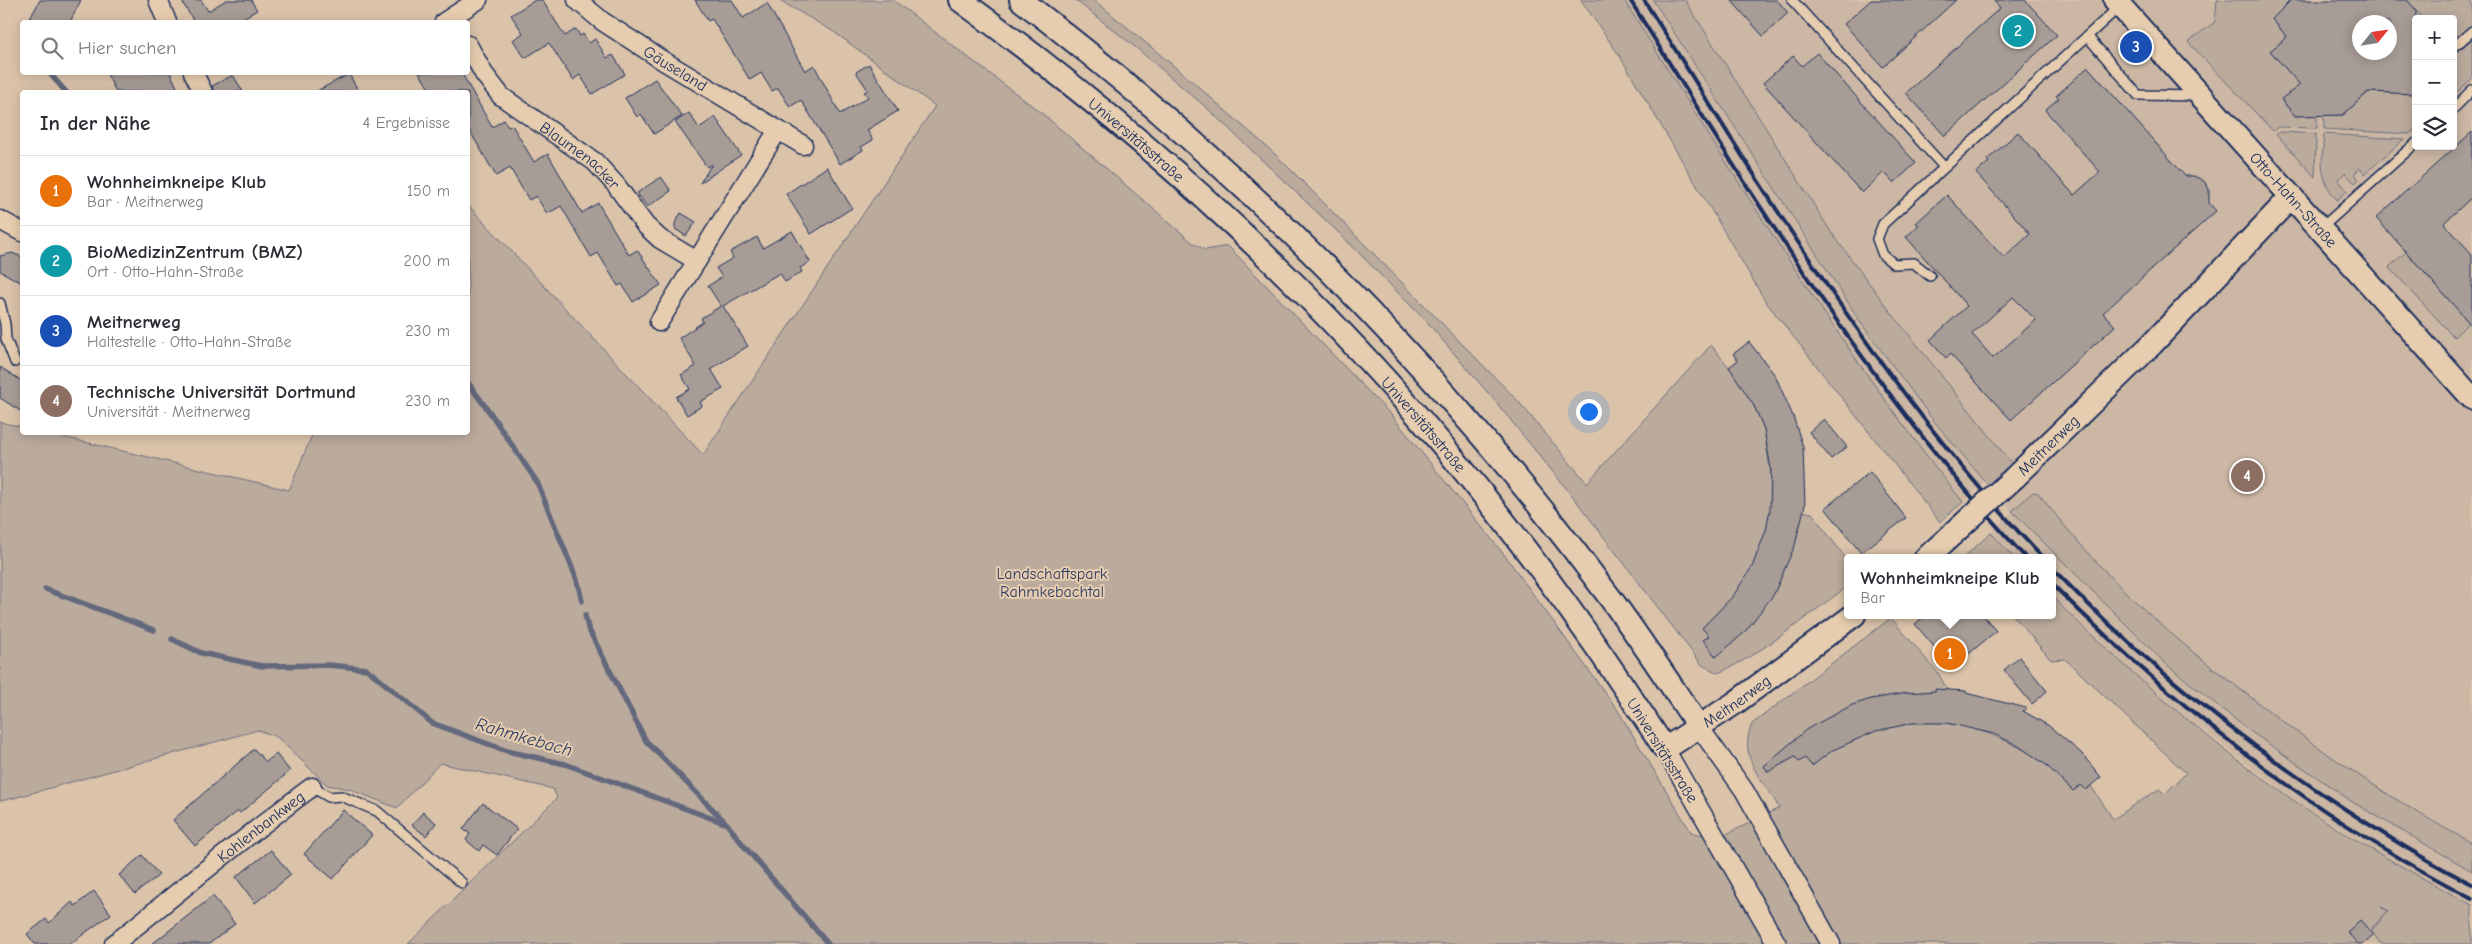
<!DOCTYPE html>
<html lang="de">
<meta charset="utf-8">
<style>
:root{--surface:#fff;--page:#f7f7f7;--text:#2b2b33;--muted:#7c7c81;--line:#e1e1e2;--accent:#db2777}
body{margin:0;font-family:"Comic Neue",sans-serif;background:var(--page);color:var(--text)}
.controls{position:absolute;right:15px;top:15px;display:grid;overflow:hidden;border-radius:5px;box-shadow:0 2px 12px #0003}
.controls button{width:45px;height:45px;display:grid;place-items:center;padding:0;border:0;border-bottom:1px solid var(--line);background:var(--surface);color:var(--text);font:25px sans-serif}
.compass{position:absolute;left:2352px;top:15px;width:45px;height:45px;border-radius:50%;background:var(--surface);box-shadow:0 2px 12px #0003;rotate:60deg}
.you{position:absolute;left:1588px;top:411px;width:18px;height:18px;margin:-12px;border:4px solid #fff;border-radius:50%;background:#1a73e8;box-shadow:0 0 0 8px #1a73e833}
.badge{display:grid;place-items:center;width:32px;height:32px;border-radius:50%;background:var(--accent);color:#fff;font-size:16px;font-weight:700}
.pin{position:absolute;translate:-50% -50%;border:2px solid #fff;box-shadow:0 1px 5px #0006}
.popup{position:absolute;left:1844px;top:554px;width:212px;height:65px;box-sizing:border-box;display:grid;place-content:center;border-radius:5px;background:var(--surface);filter:drop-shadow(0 1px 4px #0005);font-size:16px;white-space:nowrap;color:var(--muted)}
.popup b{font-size:19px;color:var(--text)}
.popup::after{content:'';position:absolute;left:50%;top:100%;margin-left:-10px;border:10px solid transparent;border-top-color:var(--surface)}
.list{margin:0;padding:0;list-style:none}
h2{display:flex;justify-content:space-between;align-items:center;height:65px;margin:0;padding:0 20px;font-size:21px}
h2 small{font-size:16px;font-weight:400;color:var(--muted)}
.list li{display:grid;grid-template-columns:32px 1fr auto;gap:15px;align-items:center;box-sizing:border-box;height:70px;padding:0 20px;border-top:1px solid var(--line)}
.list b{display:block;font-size:19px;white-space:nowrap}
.list p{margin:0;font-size:16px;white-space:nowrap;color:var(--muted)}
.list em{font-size:16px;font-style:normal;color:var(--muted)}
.icon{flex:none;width:28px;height:28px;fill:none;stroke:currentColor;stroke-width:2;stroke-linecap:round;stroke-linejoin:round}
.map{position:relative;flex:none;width:2472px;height:944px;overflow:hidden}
.search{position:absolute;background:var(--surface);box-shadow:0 2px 12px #0003;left:20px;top:20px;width:450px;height:55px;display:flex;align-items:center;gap:12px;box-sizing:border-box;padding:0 18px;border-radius:5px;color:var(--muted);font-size:19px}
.panel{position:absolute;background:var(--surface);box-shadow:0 2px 12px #0003;left:20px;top:90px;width:450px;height:345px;border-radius:5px}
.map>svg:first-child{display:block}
</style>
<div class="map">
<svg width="2472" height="944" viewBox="0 0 2472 944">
<rect width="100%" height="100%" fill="#dbc3aa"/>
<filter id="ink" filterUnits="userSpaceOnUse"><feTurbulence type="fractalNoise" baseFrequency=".02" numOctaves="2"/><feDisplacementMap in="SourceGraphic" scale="10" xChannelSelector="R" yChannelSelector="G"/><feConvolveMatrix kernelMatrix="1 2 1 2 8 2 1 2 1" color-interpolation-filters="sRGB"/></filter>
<g filter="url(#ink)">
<path fill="#ccb7a4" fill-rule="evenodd" d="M1624,0H1652L1850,308L1933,421L1985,481L1963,502L1909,434L1844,344L1751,202Z
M1685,0H2102L2282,199L2017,470L1889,309L1830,230Z
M2120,0H2472V944H2357L2421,877L2382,856L2289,796L2147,687L2053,597L2052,558H2014L1991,533L2012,512L2000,497L2297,196ZM2416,19H2453V146H2416ZM2360,22H2390V52H2360Z"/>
<path fill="#bbab9d" stroke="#6b6d7e" d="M779,0H893L1044,115L1193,243L1205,250L1228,246L1393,417L1506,557L1617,709L1691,832L1714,838L1731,832L1779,808C1764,780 1737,759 1752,724L1891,618L1938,673L1947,689L1944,723C1997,729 2037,757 2081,785L2086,790L2091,786L2113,819L2159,789L2165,794L2186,773L2065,659L2051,660L2013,615H2052L2053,598C2128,671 2206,740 2293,800C2350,839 2411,872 2472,905V944H2381L2371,931L2389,911L2381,907L2388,911L2357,944H408L557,798L553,789L440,763L397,808L349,789L327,785L277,737L258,730L14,798L0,801V422L22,427V432L46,433L289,490L313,433L468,432V205L703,455L935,106L834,32Z
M1075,0H1094L1186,76L1275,154L1323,202L1518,401L1587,483L1711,345L1741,382L1754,406L1764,429L1772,483L1784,507L1812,513L1847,560V587C1810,613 1760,656 1718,673L1702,665L1574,498L1495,401L1426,321L1340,234L1208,109L1134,46Z
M1581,0H1624C1732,171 1836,344 1963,502L1940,522L1766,302L1621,58Z
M1653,0H1685L1831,232L1890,311L2017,470L1993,491L1933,420L1861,323Z
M2217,0H2291L2272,19L2287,37L2271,51L2300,85L2281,100L2295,116L2317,115V128L2278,127L2273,131L2188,42L2215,22Z
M2407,0H2467L2472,3V26L2460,36L2454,35L2453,19H2423Z
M2472,39V79L2453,95V55Z
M2369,92L2415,94L2416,93V129L2409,134L2324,129V115H2343Z
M2280,132L2316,134L2315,177L2276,134Z
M2324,134L2404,139L2365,174L2360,168L2354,174L2359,179L2355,183L2345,173L2338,179L2347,191L2337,200C2318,178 2322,162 2324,134Z
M2406,252L2469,322L2454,337L2389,267Z
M2033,492L2038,493C2056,515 2073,537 2092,557C2141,612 2199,658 2257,702C2325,754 2396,803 2472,843V871L2354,803L2247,729L2166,664L2012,511Z
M1991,533L2014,558H1965L1964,557Z"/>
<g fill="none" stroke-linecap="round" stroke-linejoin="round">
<path stroke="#64677b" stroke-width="5.5" d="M51,75L66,92
M468,383L491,414L537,482L577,580L582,601
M45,589L154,630
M585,615L588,628L646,741L725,822
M172,639L201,653L262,666L329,665L367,669L432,723L507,751L565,764L727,824L744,846L828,944"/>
</g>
<path fill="#a89c96" stroke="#1b2f5e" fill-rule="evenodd" d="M40,0H81L70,22H28Z
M181,0H201L208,11L226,0H251L257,10L236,22H189L193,20Z
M535,0H542L565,36L576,29L580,36L583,34L589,43L595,39L607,58L613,55L625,74L592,94L580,75L573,80L549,43L525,58L513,40L523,33L511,15Z
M695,0H732L743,18L767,3L805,71L814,65L840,114L868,97L864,92L868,90L856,72L869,64L898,111L867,130L873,140L861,147L863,150L840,164L801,100L790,107L778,88L772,91L761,73L750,80L712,19L708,21Z
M1731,0H1777L1788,13L1763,36Z
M1871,0H1956L1883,67L1844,24Z
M1993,0H2025L2057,35L1945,136L1906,93L2000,8Z
M2291,0H2407L2416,10L2415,94L2368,92L2343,115L2295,116L2281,99L2300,85L2270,51L2287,37L2272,19ZM2360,22H2390V52H2360Z
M1817,53L1916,163L1894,183L1884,172L1862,193L1763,83L1793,56L1802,66Z
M2088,67L2185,176H2194L2204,181L2209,189V203L2216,211L2103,313L2115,326L2011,420L1950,354L1946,358L1930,340L1967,306L1906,237L1919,225L1916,223L1947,195L2004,258L2030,234L1976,173L1989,162L1987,160L2018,132L2074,195L2100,172L2045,110L2059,98L2056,96ZM2013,297L2036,320L1993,358L1972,334Z
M106,72H170L179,92H116Z
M419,72H461L492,127L504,120L508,127L512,125L534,162L548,154L582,213L598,203L629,255L637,250L661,285L633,302L622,284L618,286L598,253L591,257L561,206L547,214L536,196L529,200L510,168L496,176L468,128V92H431Z
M349,74L359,92H315Z
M233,75L243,92H214L212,86Z
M655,79L682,116L654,134L641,114L637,117L625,98Z
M689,113L699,128L715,117L741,155L700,183L712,164L707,167L675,122Z
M2472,132V197L2444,223L2472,254V326L2376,218Z
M827,167L852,208L811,234L786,194Z
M661,177L671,191L647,207L637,193Z
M681,213L696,222L686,236L675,229V223Z
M792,231L810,262L800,268L802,272L785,282L780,273L723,306L748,346L711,369L723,389L700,402L702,406L687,415L676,397L690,389L681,375L696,366L679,338L703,322L701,318L721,306L708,286L722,277L716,268L733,258L730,252L757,237L763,248Z
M12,253L22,257V283L0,271V256Z
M1749,342L1775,375L1793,416L1803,447L1805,505L1795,545L1774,594L1744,633L1716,657L1703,640L1709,636L1702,628L1733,596L1752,567L1766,530L1770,509L1771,469L1764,429L1754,406L1729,367L1738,360L1733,354Z
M0,367L22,381V412L0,398Z
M1824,419L1847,447L1831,459L1809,432Z
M1870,472L1906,518L1861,553L1825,508Z
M1926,615H1983L1996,631L1952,668L1915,624Z
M2019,657L2047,691L2032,704L2004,670Z
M1935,689L1966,691V693L2026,708L2023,711L2049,726L2081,753L2101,777L2086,790L2081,785L2073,791L2045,764L2017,745L1994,734L1947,723H1913L1876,731L1833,750L1812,766L1805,758L1799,762L1795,757L1768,772L1764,766L1807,729L1852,705L1871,699L1906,693L1935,691Z
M254,749L266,762L276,754L290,771L240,813L238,811L195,846L173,820Z
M483,803L517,829L497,855L483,845L479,851L466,840L470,834L463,829Z
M343,810L372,835L333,879L304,854Z
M423,812L436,823L426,836L412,825Z
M271,850L291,875L255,903L236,877Z
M142,855L159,875L135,894L119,875Z
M94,891L111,914L70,944H35L27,934L46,919L49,923L72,902L75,906Z
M213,896L235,924L209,944H152Z
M2360,920L2373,935L2363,944H2358L2347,932Z"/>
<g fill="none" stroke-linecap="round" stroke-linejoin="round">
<defs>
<path id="service" d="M1792,0L1944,167
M2087,36L2138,95L2197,96
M2453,48L2472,31
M2453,109L2472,90
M2320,229L2416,143
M1930,276L1914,263L1894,264L1883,255L1877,239L1883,224L2120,6
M0,303L5,324L6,339L15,362
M312,787L329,797L341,796L377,811L462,883"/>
<g id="minor">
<path d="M158,0L167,22"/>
<path id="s1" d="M577,0L602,21L662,60L803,145"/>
<path d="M444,22L478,0"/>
<path id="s2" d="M468,45L484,74L501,96L595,162L616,185L645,225L660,239L697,261"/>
<path d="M193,72L203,92"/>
<path d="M0,220L22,232"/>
<path d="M659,322L778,130"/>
<path d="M1699,727L1744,790L1831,944"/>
<path d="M1665,749L1777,944"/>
<path id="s3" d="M114,944C180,891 244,837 312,787"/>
</g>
<g id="tertiary">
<path id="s4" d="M960,0C1164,148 1352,324 1506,524C1562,596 1615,672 1665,749L1735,703L1854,615"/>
<path d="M1021,0C1245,171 1443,372 1611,599C1642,641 1670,684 1699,727"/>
<path id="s5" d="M2115,0L2472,398"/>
<path id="s6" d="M2015,477L2152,344L2291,197"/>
<path d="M1926,558L1956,531"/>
</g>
</defs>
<use href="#service" stroke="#1b2f5e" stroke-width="12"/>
<use href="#minor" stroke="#1b2f5e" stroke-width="21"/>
<use href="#tertiary" stroke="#1b2f5e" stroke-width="26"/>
<use href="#service" stroke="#e7cdaf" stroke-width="9"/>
<use href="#minor" stroke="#e7cdaf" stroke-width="18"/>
<use href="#tertiary" stroke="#e7cdaf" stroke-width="22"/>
<path stroke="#1b2f5e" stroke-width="4" d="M1630,0C1751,193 1870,391 2026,558
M1644,0C1766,193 1884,392 2043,558
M2052,568C2141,660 2241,741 2348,811C2388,837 2429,863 2472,884
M2052,584C2176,707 2316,818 2472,898"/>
<defs>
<path id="tertiary-bridge" d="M1956,531L2015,477"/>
</defs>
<use href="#tertiary-bridge" stroke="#1b2f5e" stroke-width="26" stroke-linecap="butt"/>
<use href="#tertiary-bridge" stroke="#e7cdaf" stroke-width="22"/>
</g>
</g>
<g text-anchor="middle" stroke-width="4" stroke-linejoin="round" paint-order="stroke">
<g font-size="16" fill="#1b2f5e" stroke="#e7cdaf">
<text dy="6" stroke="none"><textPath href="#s1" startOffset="120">Gäuseland</textPath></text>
<text dy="6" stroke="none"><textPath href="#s4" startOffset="225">Universitätsstraße</textPath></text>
<text dy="6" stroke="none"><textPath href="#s2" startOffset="160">Blaumenacker</textPath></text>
<text dy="6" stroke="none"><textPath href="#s5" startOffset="268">Otto-Hahn-Straße</textPath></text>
<text dy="6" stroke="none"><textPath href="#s4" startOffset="630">Universitätsstraße</textPath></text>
<text dy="6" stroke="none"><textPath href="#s6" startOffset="46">Meitnerweg</textPath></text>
<text dy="6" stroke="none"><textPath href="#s4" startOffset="1121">Meitnerweg</textPath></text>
<text transform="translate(1663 750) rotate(58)" y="6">Universitätsstraße</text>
<text dy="6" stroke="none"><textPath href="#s3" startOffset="188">Kohlenbankweg</textPath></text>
</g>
<g font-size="16" fill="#2b3b64" stroke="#e7cdaf">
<text x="1052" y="579">Landschaftspark<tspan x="1052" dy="18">Rahmkebachtal</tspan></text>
</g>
<g font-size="18" font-style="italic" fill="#2d3d65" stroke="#e7cdaf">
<text transform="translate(524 737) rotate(16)" y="6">Rahmkebach</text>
</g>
</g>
</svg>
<div class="controls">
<button>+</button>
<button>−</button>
<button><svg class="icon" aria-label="layers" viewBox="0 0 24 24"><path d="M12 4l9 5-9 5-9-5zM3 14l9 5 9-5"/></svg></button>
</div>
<svg class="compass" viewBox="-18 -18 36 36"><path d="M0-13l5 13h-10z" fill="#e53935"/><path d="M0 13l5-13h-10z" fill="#7c7c81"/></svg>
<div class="you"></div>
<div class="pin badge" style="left:1950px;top:654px;background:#e8710a">1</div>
<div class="popup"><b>Wohnheimkneipe Klub</b>Bar</div>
<div class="pin badge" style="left:2018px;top:31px;background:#0f9aa8">2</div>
<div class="pin badge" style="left:2136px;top:47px;background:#1a4fb4">3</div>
<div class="pin badge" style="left:2247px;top:476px;background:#8d6e63">4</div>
<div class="search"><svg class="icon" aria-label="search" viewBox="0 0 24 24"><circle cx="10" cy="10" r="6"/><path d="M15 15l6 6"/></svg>Hier suchen</div>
<section class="panel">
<h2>In der Nähe<small>4 Ergebnisse</small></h2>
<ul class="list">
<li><span class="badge" style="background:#e8710a">1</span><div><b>Wohnheimkneipe Klub</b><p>Bar · Meitnerweg</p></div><em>150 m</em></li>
<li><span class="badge" style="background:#0f9aa8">2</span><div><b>BioMedizinZentrum (BMZ)</b><p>Ort · Otto-Hahn-Straße</p></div><em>200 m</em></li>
<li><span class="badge" style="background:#1a4fb4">3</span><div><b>Meitnerweg</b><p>Haltestelle · Otto-Hahn-Straße</p></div><em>230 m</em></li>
<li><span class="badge" style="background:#8d6e63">4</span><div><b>Technische Universität Dortmund</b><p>Universität · Meitnerweg</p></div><em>230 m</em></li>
</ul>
</section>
</div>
